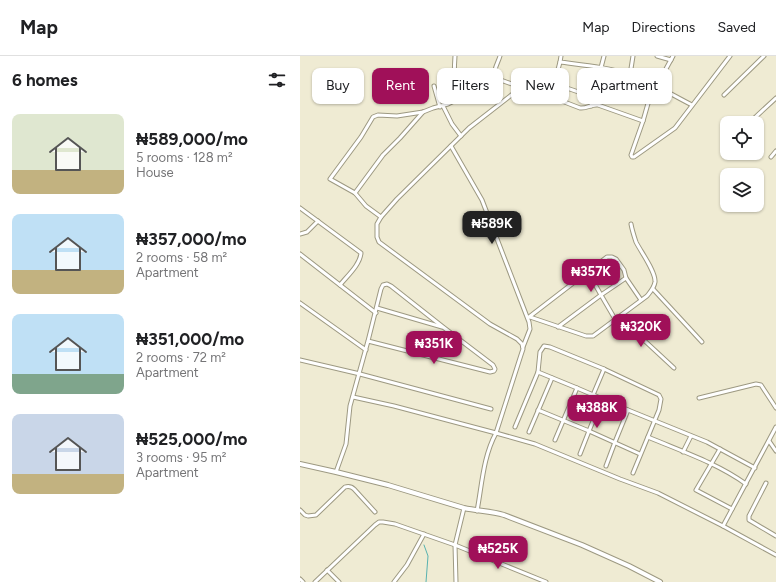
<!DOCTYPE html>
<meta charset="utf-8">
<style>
body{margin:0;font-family:Figtree,sans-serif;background:#f6f6f6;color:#202124;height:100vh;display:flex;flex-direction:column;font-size:15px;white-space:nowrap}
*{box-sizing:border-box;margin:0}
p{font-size:13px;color:#757577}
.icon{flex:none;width:22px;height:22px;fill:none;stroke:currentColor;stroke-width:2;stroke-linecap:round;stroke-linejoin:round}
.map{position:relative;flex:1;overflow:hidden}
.sheet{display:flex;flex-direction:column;background:#fff;width:300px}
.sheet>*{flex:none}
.hud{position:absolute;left:12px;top:12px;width:380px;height:36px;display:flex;gap:8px}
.fabs{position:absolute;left:420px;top:60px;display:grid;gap:8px}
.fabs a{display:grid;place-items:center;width:44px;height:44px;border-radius:8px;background:#fff;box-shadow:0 1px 3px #0004;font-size:20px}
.price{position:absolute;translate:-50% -34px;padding:0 9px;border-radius:8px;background:#a01059;color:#fff;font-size:13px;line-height:26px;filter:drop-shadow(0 1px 2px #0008)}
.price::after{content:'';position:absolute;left:50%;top:24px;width:12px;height:9px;margin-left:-6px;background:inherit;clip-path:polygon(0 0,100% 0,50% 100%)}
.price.current{background:#222;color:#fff}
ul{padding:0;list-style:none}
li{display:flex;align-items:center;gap:12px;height:100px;padding:0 12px}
li span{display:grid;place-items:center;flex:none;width:112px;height:80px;border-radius:8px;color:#555}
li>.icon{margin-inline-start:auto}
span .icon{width:48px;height:48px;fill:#fffc;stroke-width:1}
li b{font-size:17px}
h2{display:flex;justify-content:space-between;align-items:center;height:48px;padding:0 12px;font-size:17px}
.chip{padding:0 14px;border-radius:8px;background:#fff;box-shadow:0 1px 3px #0004;font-size:14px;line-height:36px}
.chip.current{background:#a01059;color:#fff}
header{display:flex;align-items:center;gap:24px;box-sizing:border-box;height:56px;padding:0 20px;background:#fff;border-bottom:1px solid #e0e0e0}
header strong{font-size:19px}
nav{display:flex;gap:22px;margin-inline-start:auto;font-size:14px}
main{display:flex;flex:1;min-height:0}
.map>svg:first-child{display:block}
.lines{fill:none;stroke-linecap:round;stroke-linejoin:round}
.stream{stroke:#58b2b0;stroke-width:1}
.minor-casing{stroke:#9d9982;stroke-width:5}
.tertiary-casing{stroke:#9d9982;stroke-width:6}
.minor{stroke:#fff;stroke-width:3}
.tertiary{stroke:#fff;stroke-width:4}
</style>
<header>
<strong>Map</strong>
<nav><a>Map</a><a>Directions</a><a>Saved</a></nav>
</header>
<main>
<section class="sheet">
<h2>6 homes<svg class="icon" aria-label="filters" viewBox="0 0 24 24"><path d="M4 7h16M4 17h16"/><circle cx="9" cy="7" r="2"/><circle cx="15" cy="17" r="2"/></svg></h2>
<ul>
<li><span style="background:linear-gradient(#dfe7d0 70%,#c2b280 0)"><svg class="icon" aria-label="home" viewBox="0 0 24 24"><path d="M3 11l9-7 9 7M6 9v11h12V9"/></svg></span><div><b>₦589,000/mo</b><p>5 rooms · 128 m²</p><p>House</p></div></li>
<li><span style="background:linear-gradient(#bfe0f5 70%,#c2b280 0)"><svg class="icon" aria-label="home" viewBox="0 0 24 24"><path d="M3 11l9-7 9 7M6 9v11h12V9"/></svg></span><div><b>₦357,000/mo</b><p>2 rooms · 58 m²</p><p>Apartment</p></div></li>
<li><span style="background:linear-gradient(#bfe0f5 75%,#7fa58c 0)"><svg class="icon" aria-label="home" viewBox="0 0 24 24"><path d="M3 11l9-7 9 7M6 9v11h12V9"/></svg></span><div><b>₦351,000/mo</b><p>2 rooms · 72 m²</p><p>Apartment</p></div></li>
<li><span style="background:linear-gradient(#c9d6e8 75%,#c2b280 0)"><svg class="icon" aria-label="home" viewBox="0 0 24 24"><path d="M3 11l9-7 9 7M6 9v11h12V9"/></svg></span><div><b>₦525,000/mo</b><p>3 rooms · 95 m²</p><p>Apartment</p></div></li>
</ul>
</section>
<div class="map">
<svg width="476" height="526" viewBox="0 0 476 526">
<rect width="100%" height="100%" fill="#efebd3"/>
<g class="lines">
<path class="stream" d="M 124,489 L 128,500 L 126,526"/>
<defs>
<g id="minor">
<path d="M 155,0 C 154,15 153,29 160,43"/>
<path d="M 261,0 L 260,6 C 283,9 308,11 330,19 C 352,26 372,39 392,49"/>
<path d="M 357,0 L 371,4"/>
<path d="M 260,6 L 255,25 L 255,27 L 258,29 L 293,41"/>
<path d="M 330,19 L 333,0"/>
<path d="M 195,22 L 223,32"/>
<path d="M 134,30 L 140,51"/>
<path d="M 424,39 L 464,0"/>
<path d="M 143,50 L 152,68 L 161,80"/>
<path d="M 291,50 L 304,0"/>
<path d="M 343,65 L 331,99 L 332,101 L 334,101 L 375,72 L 430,0"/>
<path d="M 449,67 L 476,42"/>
<path d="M 151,90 L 182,144 L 229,266 L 230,273 L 223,291"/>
<path d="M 471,101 L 476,95"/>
<path d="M 55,137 L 83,99 L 100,82 L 123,56"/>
<path d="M 0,152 L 57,194 L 61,197 C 60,209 47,220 40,229"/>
<path d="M 81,161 L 66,150 L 55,137 L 30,123 L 61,81 L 73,61 L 78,59 L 97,60 L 123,56 L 133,52 L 148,48 L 191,27 C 195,22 194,19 195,14 C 196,9 199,4 200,0"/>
<path d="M 0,178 L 7,176 L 18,165"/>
<path d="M 0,198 L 76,257"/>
<path d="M 288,216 L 301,239 L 326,222"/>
<path d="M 353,233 L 402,286"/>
<path d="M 0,247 L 66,294"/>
<path d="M 77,252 L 142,271"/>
<path d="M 229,261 L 307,201 L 312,201 L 316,203 L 324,214 L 326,222 L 341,244"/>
<path d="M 230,261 L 286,280 L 293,280 L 347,240 C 351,235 354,232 355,226 C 356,216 341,196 336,186 C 334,180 332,174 331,168"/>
<path d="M 319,261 L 374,312"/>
<path d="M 258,271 L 301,239 L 315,263"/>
<path d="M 0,304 L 60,318 L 191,353"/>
<path d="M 238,316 L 240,296 L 244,290 L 250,291 L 304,313 L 359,339 L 361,343 L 359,354 L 333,417"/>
<path d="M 293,339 L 304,313"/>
<path d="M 53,341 L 94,350 L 196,377 L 235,388 L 320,423 L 358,437 L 423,470"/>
<path d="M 399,342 L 456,328 L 461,329 L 476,352"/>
<path d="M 238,354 L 289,375 L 340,398"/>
<path d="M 215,371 L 238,316 L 277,332 L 328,354 L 407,386 L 455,412"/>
<path d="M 476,371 L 423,470 L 476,499"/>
<path d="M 229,376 L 252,322"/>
<path d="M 348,381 C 381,395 417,407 446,428"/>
<path d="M 255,384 L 277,332"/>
<path d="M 469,385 L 476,395"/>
<path d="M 420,393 L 396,434 L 432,453"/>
<path d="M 383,396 L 391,380"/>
<path d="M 280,398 L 289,375 L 302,343"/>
<path d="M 306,410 L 315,386 L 328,354"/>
<path d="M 36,416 L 46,388 L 50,350 L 68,285 L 81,233 L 83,229 L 87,228 L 91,230 L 143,271 L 193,309 L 195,313 L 194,315 L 190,316 L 68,285"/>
<path d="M 466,427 L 449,460 L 449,464 L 476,480"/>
<path d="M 0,454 L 5,459 L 8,460 L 16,459 L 45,431 C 48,430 51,430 54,433 L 75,456"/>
<path d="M 177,455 C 182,429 183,401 196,377 L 221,299 L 223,293 L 222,288 L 217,283 L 190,268 L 79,186 L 77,181 L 77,168 L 81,161 L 97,143 L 169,72 L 214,37 L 224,32 L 228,32 L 280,52 C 287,53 291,48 298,49 L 343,65 L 349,44 L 355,30 L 361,22 L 373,0"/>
<path d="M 27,514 L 39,526"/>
<path d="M 0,523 L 3,526"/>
<path d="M 15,526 L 75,469 L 79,466 L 83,466 L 95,468 L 155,489 L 246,526"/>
<path d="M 94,526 L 107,509 L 124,478"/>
<path d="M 156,526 L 155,489 L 164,452"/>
</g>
<path id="tertiary" d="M 0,408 L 36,416 L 88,429 L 164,452 C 177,455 191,455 204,459 L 282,489 L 329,510 L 360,526"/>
</defs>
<use href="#minor" class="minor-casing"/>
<use href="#tertiary" class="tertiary-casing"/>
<use href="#minor" class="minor"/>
<use href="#tertiary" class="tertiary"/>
</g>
</svg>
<div class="fabs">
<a><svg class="icon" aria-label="locate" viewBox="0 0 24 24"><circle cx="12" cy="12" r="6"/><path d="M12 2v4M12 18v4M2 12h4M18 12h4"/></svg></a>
<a><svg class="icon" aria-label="layers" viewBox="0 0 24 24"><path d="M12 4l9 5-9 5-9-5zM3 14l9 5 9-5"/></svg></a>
</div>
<b class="price current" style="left:192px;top:189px">₦589K</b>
<b class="price" style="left:291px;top:237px">₦357K</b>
<b class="price" style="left:341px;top:292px">₦320K</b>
<b class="price" style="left:134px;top:309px">₦351K</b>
<b class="price" style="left:297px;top:373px">₦388K</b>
<b class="price" style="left:198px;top:514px">₦525K</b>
<div class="hud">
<a class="chip">Buy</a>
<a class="chip current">Rent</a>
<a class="chip">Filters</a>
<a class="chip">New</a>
<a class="chip">Apartment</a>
</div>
</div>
</main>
